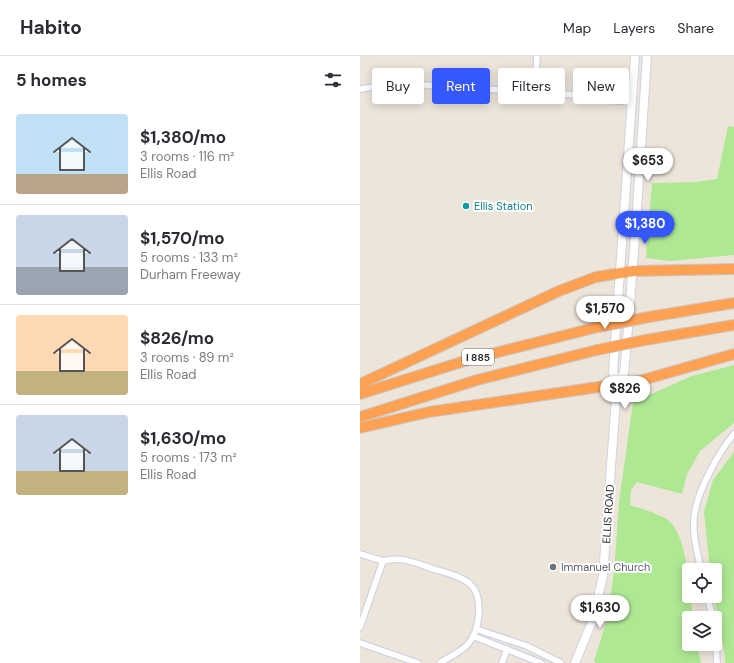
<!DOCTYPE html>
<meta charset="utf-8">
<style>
body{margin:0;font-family:"DM Sans",sans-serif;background:#f2f2f3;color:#2b2b33;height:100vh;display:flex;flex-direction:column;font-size:15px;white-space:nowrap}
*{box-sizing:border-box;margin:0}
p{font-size:13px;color:#7c7c81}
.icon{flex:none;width:22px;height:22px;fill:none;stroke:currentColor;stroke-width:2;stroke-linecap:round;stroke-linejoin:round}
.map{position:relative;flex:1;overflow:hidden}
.panel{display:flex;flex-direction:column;background:#fff;width:360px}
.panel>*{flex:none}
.top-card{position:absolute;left:12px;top:12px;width:302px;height:36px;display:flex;gap:8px}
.buttons{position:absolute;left:322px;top:507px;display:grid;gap:8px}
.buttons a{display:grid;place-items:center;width:40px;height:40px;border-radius:4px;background:#fff;box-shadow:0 2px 10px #0003;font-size:20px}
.price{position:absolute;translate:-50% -34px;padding:0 9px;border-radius:14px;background:#fff;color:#222;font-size:13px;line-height:26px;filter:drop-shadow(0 1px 2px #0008)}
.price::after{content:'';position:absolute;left:50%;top:24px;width:12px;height:9px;margin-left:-6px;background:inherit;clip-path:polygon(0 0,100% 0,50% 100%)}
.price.on{background:#3557ff;color:#fff}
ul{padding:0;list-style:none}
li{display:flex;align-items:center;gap:12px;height:100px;padding:0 16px}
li+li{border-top:1px solid #e1e1e2}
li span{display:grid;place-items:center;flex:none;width:112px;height:80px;border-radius:4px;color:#555}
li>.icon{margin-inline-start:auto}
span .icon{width:48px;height:48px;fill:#fffc;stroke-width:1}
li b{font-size:17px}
h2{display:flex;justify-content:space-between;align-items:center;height:48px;padding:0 16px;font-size:17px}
.tag{padding:0 14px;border-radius:4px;background:#fff;box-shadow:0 2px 10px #0003;font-size:14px;line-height:36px}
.tag.on{background:#3557ff;color:#fff}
header{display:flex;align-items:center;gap:24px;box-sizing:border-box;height:56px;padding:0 20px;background:#fff;border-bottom:1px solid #e1e1e2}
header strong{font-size:19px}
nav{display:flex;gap:22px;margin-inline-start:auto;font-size:14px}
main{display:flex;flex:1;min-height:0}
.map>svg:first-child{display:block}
.green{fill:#aee893}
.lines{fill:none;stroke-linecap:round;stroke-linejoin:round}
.street-casing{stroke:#cfd3e4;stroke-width:8}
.secondary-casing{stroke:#cfd3e4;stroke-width:10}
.highway-casing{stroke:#c8c8c8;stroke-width:12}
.street{stroke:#fff;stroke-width:5.5}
.secondary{stroke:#fff;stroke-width:8}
.highway{stroke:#ffa153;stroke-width:10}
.highway-bridge-casing{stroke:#c8c8c8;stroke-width:12;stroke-linecap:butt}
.highway-bridge{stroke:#ffa153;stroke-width:10}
.culture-dot{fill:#0f9aa8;stroke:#fff;stroke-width:1.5}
.worship-dot{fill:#6b7280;stroke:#fff;stroke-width:1.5}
.labels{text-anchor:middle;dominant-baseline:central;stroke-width:4;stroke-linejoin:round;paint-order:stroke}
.shield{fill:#fff;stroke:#6a6a6a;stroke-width:1}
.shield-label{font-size:10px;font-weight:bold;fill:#2a2a2a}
.culture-label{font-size:11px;fill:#0d838f;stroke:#fff;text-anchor:start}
.street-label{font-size:11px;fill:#2a2a2a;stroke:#fff}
.worship-label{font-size:11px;fill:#5b616d;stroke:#fff;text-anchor:start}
</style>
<header>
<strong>Habito</strong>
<nav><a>Map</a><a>Layers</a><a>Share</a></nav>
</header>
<main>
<section class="panel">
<h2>5 homes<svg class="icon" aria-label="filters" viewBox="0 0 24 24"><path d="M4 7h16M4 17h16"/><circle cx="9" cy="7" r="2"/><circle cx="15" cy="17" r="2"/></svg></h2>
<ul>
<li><span style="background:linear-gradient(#bfe0f5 75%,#b9a48a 0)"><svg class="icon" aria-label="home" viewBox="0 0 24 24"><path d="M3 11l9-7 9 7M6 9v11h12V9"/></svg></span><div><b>$1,380/mo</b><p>3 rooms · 116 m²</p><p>Ellis Road</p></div></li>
<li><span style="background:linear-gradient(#c9d6e8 65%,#9aa5b1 0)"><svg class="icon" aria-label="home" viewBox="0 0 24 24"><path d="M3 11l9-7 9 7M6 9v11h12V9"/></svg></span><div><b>$1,570/mo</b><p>5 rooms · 133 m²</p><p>Durham Freeway</p></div></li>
<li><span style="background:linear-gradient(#ffd9b3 70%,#c2b280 0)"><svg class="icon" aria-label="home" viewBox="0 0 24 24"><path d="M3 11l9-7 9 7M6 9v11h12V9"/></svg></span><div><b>$826/mo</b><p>3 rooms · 89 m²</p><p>Ellis Road</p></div></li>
<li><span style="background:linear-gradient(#c9d6e8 70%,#c2b280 0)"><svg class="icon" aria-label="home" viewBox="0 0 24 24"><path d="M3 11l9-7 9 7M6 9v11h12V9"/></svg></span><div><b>$1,630/mo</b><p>5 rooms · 173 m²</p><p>Ellis Road</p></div></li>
</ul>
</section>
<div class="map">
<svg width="374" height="607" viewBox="0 0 374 607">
<rect width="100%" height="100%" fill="#ede5da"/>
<g class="green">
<path d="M 368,70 L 374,71 L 374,199 L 310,205 L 286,202 L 292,127 L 337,126 L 357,123 Z"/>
<path d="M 374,309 L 374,367 L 340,395 L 327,418 L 322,438 L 277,426 L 271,434 L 270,449 C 279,452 304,459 310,466 C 325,481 329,520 329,540 L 331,540 L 332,562 L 329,562 L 329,588 L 337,588 L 341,607 L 236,607 L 234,605 L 247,564 L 254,516 L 259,446 L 273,346 L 332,320 Z"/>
<path d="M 374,396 L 374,607 L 365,607 L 365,600 L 354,540 L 355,514 L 350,514 L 344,456 L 353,424 Z"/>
</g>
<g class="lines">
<defs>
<g id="street">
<path d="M 0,33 L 30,29 L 48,28 L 234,40 L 237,43 L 272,46"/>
<path d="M 175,36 L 177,0"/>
<path d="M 234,40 L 238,36 L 272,39"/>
<path d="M 0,498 L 23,505"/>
<path d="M 23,505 C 40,500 54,506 70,512 C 83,516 99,519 110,528 C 124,540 120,575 108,588 C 101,596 89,601 80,607"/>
<path d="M 341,514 C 337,495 331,474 335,455 C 339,433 359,395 374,378"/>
<path d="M 347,540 L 353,562"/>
<path d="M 0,571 L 23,505"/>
<path d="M 355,571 L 357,607"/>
<path d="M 116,573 L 167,590 L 201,607"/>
<path d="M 113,580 L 181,607"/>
<path d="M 0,587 L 58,607"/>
<path d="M 142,607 L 147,593"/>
</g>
<g id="secondary">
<path d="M 257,328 L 264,317 C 274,211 280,106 287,0"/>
<path d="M 215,607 L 233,563 L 243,520 L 257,328 L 253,316 L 275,0"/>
</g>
<g id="highway">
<path d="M 289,261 L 374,247"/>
<path d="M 285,284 L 374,269"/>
<path d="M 0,328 L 199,235 L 236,221 L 273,215 L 374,213"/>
<path d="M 0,338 L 111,303 L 238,271"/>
<path d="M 0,361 L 117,324 L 237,294"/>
<path d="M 0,372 L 69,356 L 279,325 L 374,298"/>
</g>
</defs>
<use href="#street" class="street-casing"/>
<use href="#secondary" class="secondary-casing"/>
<use href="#highway" class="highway-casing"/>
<use href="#street" class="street"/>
<use href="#secondary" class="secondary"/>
<use href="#highway" class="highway"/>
<defs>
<g id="highway-bridge">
<path d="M 238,271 L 289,261"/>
<path d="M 237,294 L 285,284"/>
</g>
</defs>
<use href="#highway-bridge" class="highway-bridge-casing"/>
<use href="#highway-bridge" class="highway-bridge"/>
</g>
<circle class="culture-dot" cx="106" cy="150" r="4"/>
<circle class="worship-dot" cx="193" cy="511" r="4"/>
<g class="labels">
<rect class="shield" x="102" y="293" width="32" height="16" rx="3"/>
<g class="shield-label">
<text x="118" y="301">I 885</text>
</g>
<g class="culture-label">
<text x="114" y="150">Ellis Station</text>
</g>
<g class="street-label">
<text transform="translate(248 458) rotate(-86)">ELLIS ROAD</text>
</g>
<g class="worship-label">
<text x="201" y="511">Immanuel Church</text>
</g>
</g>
</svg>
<div class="buttons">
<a><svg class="icon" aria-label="locate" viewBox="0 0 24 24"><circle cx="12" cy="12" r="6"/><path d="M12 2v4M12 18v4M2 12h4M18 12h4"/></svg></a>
<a><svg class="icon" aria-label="layers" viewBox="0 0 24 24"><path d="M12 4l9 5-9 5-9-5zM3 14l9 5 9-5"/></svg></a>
</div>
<b class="price" style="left:288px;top:126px">$653</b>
<b class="price on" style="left:285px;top:189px">$1,380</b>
<b class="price" style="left:245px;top:274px">$1,570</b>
<b class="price" style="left:265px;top:354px">$826</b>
<b class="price" style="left:240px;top:573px">$1,630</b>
<div class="top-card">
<a class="tag">Buy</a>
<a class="tag on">Rent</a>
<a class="tag">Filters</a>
<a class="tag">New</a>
</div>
</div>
</main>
